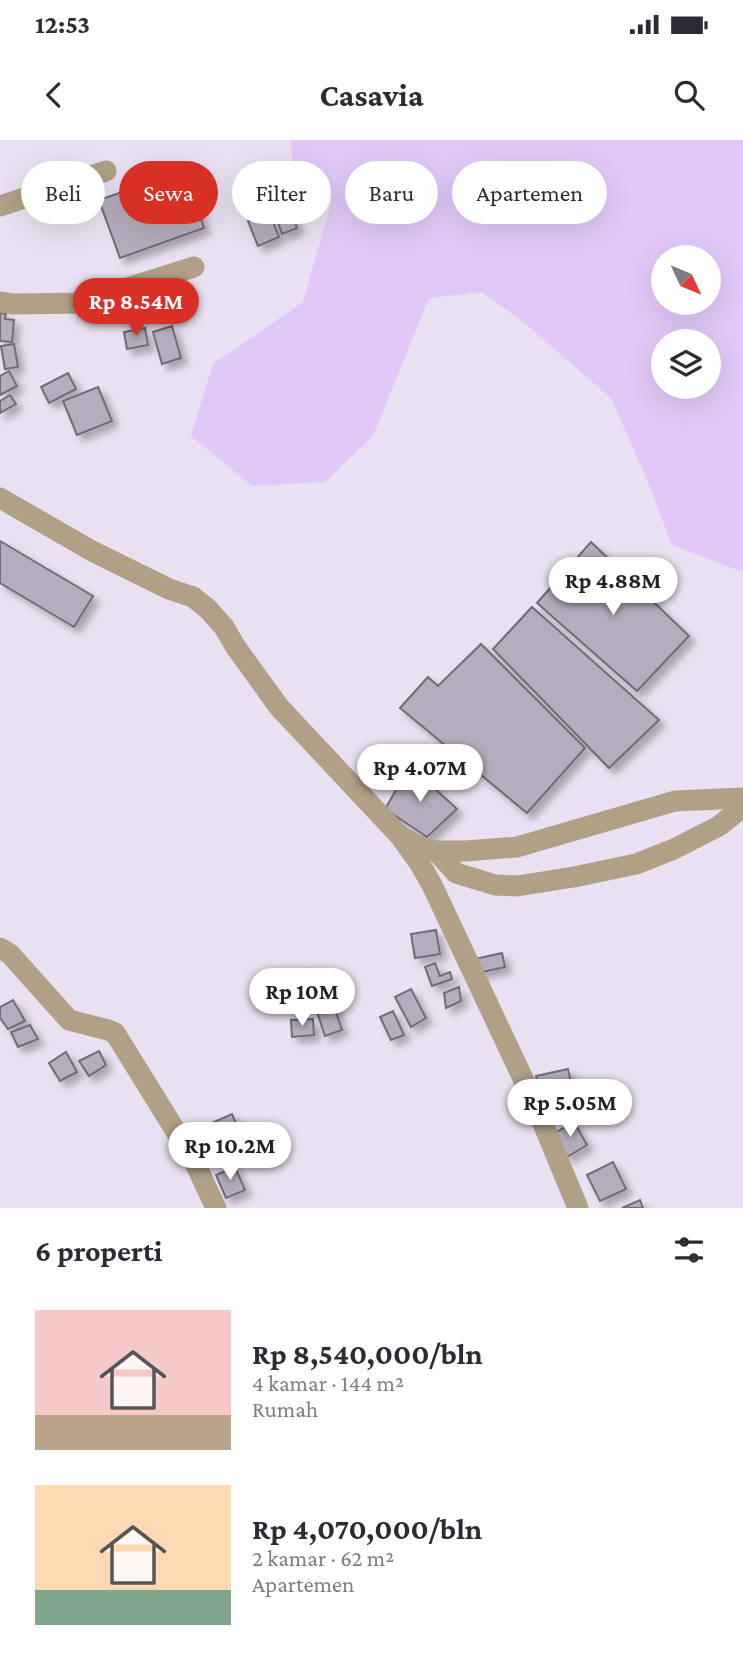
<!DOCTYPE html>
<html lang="id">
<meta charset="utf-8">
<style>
body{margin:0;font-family:"Crimson Pro",serif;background:#f7f7f7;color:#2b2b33;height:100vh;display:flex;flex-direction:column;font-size:26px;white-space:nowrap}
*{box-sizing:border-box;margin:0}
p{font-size:23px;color:#7c7c81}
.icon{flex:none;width:38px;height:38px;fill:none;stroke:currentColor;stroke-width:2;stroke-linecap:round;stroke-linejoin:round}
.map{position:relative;height:1068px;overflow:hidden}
.side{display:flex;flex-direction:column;background:#fff;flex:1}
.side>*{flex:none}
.top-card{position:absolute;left:21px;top:21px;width:702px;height:63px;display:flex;gap:14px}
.needle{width:46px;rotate:134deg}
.fabs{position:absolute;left:651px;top:105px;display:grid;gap:14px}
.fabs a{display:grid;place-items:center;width:70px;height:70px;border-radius:50%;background:#fff;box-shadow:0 7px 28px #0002;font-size:35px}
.price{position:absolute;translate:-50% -60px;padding:0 16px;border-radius:24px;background:#fff;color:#222;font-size:23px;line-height:46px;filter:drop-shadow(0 2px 4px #0008)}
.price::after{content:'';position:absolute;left:50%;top:42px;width:21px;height:16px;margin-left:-10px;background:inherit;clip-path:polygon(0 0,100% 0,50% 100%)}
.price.selected{background:#d93025;color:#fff}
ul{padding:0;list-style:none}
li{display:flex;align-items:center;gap:21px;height:175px;padding:0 35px}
li span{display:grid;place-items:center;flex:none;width:196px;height:140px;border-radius:0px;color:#555}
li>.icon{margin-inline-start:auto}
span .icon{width:84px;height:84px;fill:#fffc;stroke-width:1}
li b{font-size:30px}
h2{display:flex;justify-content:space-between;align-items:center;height:84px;padding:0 35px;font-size:30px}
.tag{padding:0 24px;border-radius:32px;background:#fff;box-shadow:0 7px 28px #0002;font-size:24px;line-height:63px}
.tag.selected{background:#d93025;color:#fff}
.status{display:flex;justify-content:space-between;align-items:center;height:49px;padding:0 35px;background:#fff;direction:ltr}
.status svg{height:19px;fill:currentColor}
header{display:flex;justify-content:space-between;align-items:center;height:91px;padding:0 35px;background:#fff;font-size:32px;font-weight:700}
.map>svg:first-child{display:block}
.green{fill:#e1c8f8;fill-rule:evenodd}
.building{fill:#b5adbd;stroke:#716a78;stroke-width:2;filter:url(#shadow)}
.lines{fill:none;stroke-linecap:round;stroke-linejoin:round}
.minor{stroke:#afa086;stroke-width:21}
</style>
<div class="status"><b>12:53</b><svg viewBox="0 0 49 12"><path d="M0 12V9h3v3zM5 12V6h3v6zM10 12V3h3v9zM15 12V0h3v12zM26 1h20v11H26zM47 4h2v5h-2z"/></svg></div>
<header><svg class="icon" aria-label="back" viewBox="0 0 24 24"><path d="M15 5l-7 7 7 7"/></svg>Casavia<svg class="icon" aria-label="search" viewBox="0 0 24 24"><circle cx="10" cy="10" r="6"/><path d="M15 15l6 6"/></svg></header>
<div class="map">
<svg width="743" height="1068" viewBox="0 0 743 1068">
<defs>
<filter id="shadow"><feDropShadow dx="6" dy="6" stdDeviation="3.5" flood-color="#0004"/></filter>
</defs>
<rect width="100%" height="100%" fill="#e9e1f1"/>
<path class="green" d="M 291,0 L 743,0 L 743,432 L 672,405 L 645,335 L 611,258 L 523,182 L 482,152 L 429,158 L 373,296 L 325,342 L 252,346 L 191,296 L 213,224 L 303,162 L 332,60 L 292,21 ZM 663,117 L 709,117 L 709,163 L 663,163 ZM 663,201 L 709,201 L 709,247 L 663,247 Z"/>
<g class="building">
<path d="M 184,30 L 204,88 L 120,118 L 99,60 Z"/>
<path d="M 290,68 L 297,88 L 282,94 L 275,74 Z"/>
<path d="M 269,72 L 279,97 L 258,106 L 248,81 Z"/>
<path d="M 0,173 L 6,174 L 5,179 L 14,180 L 12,202 L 0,201 Z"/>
<path d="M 172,186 L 181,218 L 162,224 L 153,192 Z"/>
<path d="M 145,188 L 148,205 L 127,209 L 124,192 Z"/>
<path d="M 14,204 L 18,227 L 5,229 L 1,206 Z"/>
<path d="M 9,231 L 17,246 L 0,255 L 0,236 Z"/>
<path d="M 68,233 L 76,249 L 49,263 L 41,247 Z"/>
<path d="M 98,247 L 112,281 L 77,295 L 63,261 Z"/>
<path d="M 10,255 L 16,264 L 0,273 L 0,261 Z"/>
<path d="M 0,401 L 93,456 L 74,487 L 0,443 Z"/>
<path d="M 591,402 L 689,496 L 637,551 L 537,463 Z"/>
<path d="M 532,467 L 659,580 L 609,628 L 493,509 Z"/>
<path d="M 481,504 L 585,608 L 527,673 L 400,568 L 428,537 L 438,546 Z"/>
<path d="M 410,626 L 457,669 L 427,697 L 385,669 Z"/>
<path d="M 436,790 L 440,814 L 415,818 L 411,794 Z"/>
<path d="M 502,813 L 505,827 L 478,833 L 475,819 Z"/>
<path d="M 435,823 L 440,836 L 450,832 L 452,839 L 432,846 L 425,827 Z"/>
<path d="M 305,829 L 313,849 L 289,858 L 281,837 Z"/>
<path d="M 459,847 L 461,861 L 446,868 L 444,853 Z"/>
<path d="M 411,849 L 426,878 L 411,887 L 395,857 Z"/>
<path d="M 13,860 L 25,881 L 8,889 L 0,878 L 0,867 Z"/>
<path d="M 332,860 L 342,890 L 325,896 L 315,866 Z"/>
<path d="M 393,871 L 404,895 L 391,900 L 380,877 Z"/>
<path d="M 313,879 L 314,895 L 292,897 L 291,880 Z"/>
<path d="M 30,885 L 38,899 L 18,907 L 11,892 Z"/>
<path d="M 99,911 L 106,925 L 89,936 L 79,921 Z"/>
<path d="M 66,912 L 77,932 L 60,941 L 49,923 Z"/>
<path d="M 568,929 L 572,947 L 539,954 L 536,936 Z"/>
<path d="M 232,974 L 241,995 L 214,1007 L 205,986 Z"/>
<path d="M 574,982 L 587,1005 L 567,1017 L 553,994 Z"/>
<path d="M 613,1022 L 626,1049 L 600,1061 L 587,1035 Z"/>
<path d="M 235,1027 L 245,1050 L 226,1058 L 216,1035 Z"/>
<path d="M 640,1060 L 643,1068 L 622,1068 Z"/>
</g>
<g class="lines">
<g class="minor">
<path d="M 0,66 L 106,31"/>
<path d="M 0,162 L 14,164 L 79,163 L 194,127"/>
<path d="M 0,358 L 92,411 L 169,449 L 193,457 L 208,469 L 224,487 L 235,506 L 279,567 L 400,696 L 420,724 L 432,745 L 534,962 L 578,1068"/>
<path d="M 402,697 L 423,708 L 436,711 L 465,711 L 517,707 L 675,661 L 743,658"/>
<path d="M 436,711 L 456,733 L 495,745 L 517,746 L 574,737 L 636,724 L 674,709 L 719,686 L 734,674 L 743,664"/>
<path d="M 0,808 L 10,814 L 69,880 L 108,890 L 115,893 L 193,1019 L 216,1068"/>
</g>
</g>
</svg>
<div class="fabs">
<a><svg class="needle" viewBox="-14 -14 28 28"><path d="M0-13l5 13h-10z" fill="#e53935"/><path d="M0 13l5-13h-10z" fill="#7c7c81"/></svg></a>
<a><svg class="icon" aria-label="layers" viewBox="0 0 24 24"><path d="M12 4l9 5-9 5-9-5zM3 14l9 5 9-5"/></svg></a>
</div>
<b class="price selected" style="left:136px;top:198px">Rp 8.54M</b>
<b class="price" style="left:613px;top:477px">Rp 4.88M</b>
<b class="price" style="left:420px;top:664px">Rp 4.07M</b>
<b class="price" style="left:302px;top:888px">Rp 10M</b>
<b class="price" style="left:570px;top:999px">Rp 5.05M</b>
<b class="price" style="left:230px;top:1042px">Rp 10.2M</b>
<div class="top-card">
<a class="tag">Beli</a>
<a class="tag selected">Sewa</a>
<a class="tag">Filter</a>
<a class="tag">Baru</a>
<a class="tag">Apartemen</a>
</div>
</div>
<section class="side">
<h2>6 properti<svg class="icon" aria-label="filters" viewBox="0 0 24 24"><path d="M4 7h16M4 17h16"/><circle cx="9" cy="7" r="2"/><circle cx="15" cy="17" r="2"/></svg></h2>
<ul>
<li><span style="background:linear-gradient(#f6c9c9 75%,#b9a48a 0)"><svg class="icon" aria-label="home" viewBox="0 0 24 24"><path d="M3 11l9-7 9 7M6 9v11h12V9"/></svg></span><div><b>Rp 8,540,000/bln</b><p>4 kamar · 144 m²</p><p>Rumah</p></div></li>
<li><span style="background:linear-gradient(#ffd9b3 75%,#7fa58c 0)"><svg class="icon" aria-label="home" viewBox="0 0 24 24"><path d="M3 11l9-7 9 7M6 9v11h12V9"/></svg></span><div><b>Rp 4,070,000/bln</b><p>2 kamar · 62 m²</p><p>Apartemen</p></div></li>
</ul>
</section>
